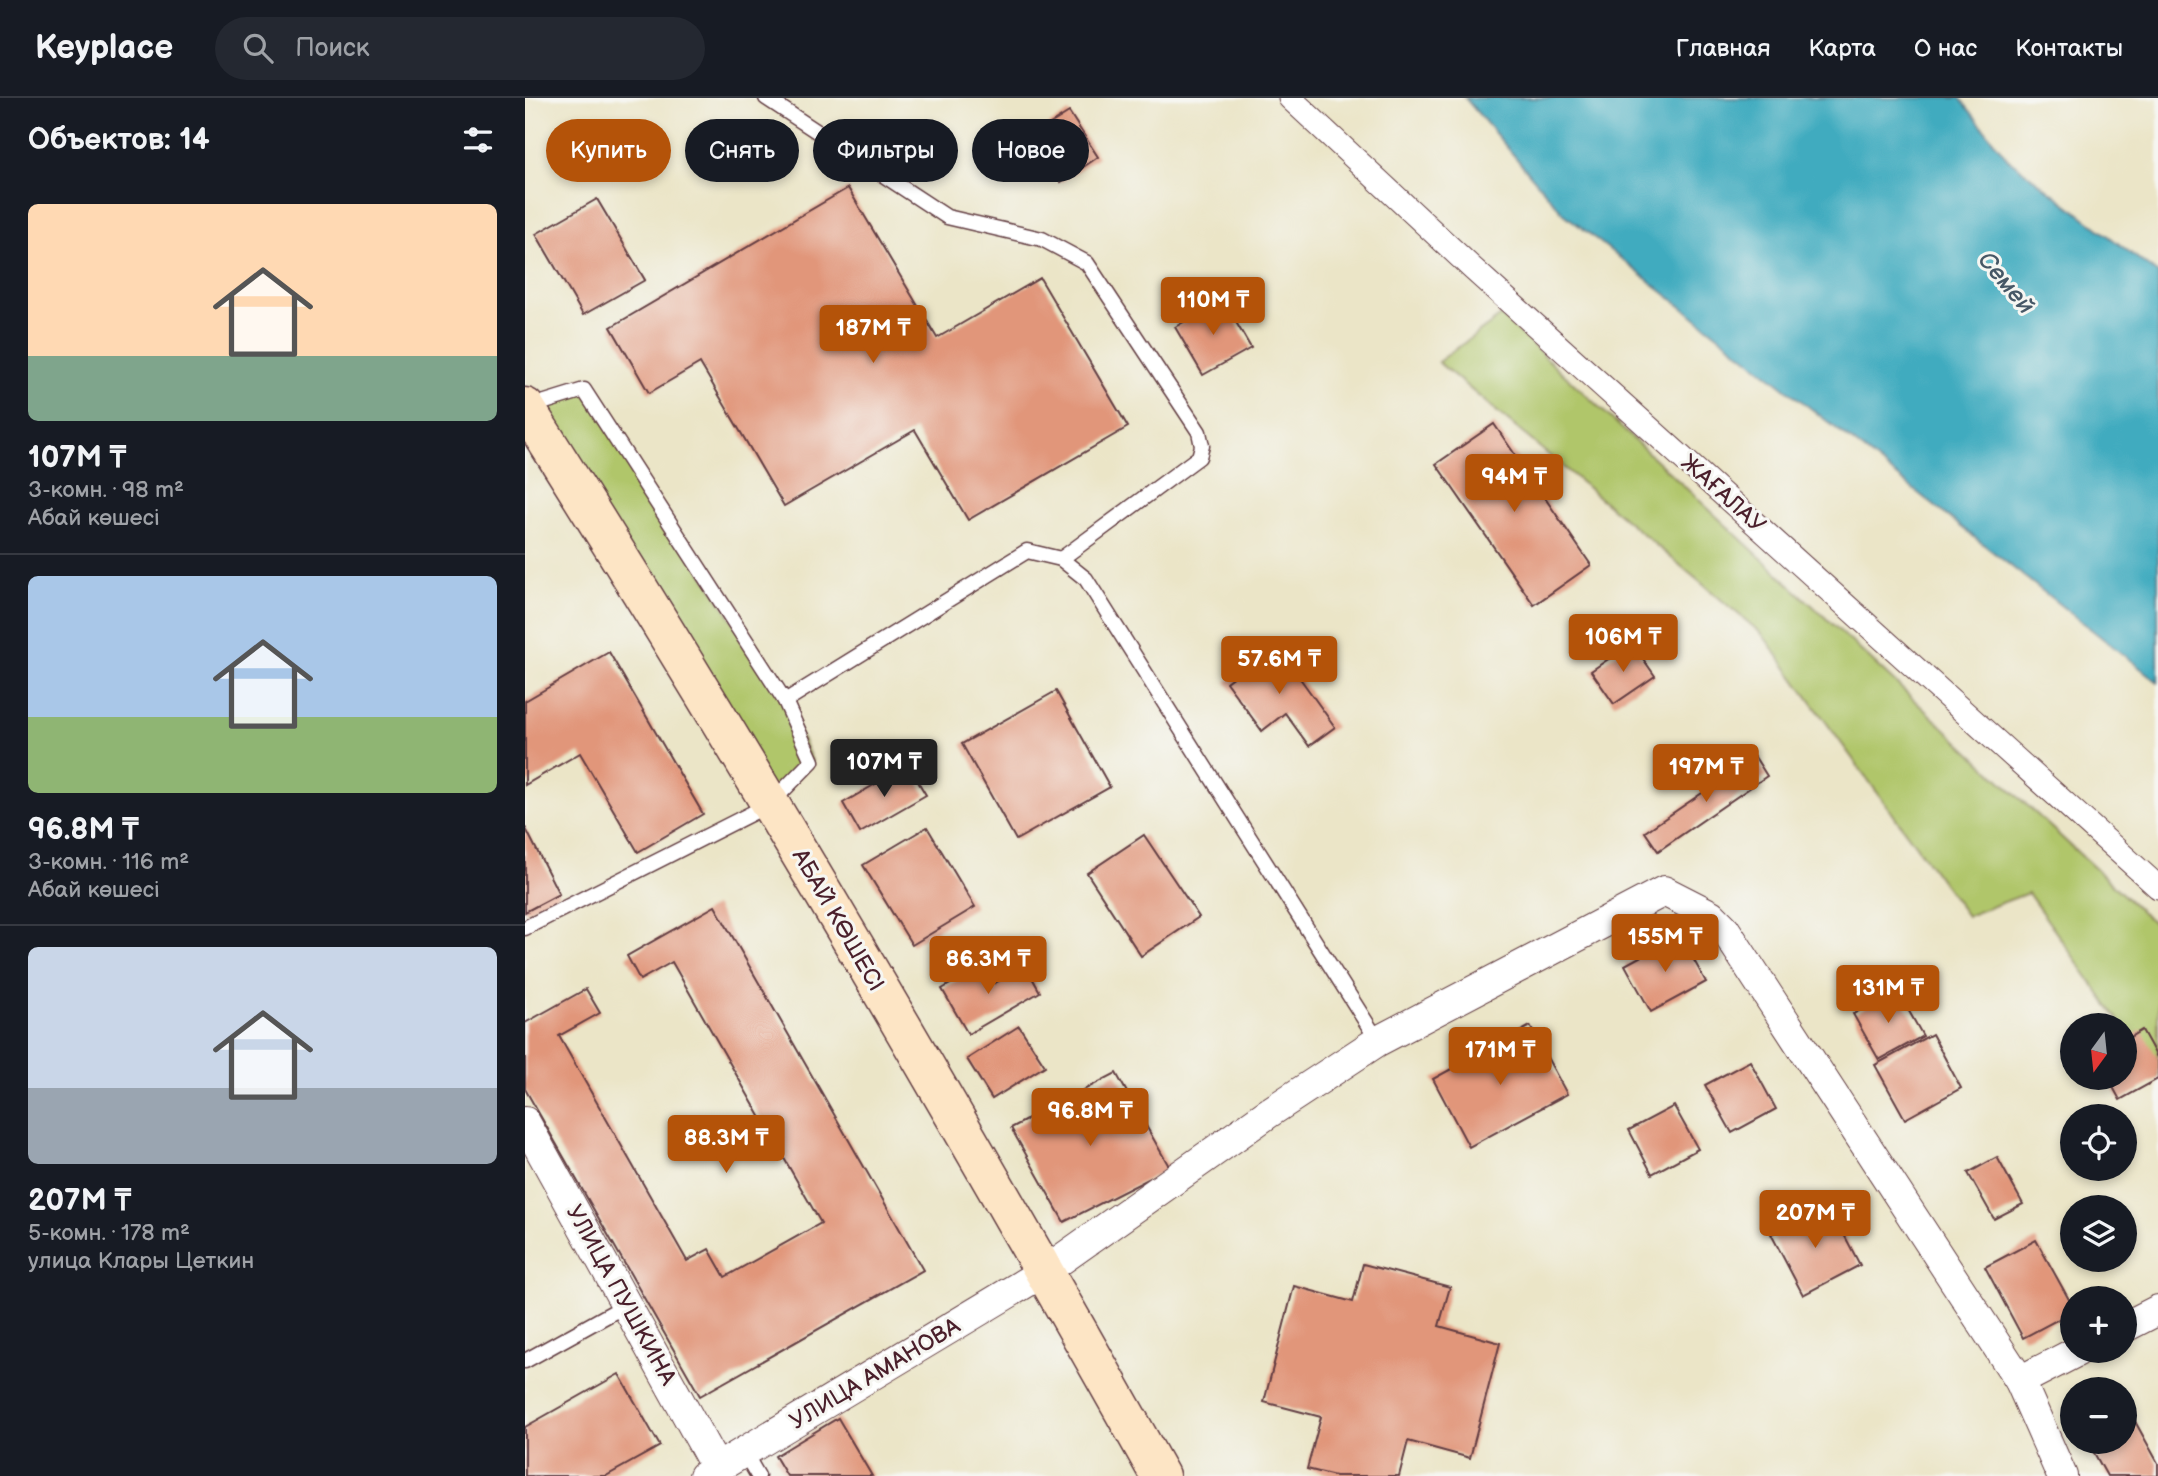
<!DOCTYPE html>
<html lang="ru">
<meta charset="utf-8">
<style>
body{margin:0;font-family:"Balsamiq Sans",sans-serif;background:#242831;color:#f1f3f6;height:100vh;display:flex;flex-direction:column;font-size:26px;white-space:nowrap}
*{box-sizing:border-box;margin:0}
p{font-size:23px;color:#9ea1a6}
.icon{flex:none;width:38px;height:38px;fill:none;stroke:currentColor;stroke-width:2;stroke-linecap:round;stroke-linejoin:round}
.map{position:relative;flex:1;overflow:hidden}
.details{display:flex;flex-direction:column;background:#171b24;width:525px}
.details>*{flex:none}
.banner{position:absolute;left:21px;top:21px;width:665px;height:63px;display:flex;gap:14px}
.needle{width:46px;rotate:195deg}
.fabs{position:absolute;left:1535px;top:915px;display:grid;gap:14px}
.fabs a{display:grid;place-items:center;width:77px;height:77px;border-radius:50%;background:#171b24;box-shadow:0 4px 10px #0003;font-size:35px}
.price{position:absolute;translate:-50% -60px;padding:0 16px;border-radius:7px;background:#b45309;color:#fff;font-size:23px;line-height:46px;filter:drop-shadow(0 2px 4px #0008)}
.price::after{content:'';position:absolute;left:50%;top:42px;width:21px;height:16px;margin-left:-10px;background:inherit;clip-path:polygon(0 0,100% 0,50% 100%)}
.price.current{background:#222;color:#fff}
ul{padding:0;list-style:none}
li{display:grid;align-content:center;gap:14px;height:371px;padding:0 28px}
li+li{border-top:2px solid #363941}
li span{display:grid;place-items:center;height:217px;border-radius:10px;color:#555}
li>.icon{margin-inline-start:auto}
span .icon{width:126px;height:126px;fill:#fffc;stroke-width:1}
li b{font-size:30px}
h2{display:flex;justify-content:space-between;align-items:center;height:84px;padding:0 28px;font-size:30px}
.tag{padding:0 24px;border-radius:32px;background:#171b24;box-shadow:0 4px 10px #0003;font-size:24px;line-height:63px}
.tag.current{background:#b45309;color:#fff}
header{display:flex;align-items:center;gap:42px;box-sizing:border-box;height:98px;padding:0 35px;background:#171b24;border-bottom:2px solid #363941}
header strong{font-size:33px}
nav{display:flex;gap:38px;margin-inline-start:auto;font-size:24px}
.search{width:490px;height:63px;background:#242831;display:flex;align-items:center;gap:18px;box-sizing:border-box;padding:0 24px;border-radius:38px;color:#9ea1a6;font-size:26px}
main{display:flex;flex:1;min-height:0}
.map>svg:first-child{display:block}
.green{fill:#b0c66a;stroke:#7d724a;stroke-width:2}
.water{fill:#40abbf;stroke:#456575;stroke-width:2}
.building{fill:#e1967a}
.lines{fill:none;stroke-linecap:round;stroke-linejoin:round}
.service-casing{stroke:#623d42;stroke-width:17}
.pedestrian-casing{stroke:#623d42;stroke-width:25}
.minor-casing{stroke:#623d42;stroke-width:32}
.secondary-casing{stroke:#623d42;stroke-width:41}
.service{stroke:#fff;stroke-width:14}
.pedestrian{stroke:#fff;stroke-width:23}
.minor{stroke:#fff;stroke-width:30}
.secondary{stroke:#fde5c5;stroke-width:38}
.labels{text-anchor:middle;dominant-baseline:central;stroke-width:6;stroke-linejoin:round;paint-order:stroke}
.street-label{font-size:23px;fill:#4a1f2b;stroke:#f6f6f2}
.water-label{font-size:24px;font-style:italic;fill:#465766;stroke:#f6f6f2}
</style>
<header>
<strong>Keyplace</strong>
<div class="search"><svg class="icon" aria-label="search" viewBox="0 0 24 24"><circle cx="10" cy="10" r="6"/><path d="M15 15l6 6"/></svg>Поиск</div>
<nav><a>Главная</a><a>Карта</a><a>О нас</a><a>Контакты</a></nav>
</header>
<main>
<section class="details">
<h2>Объектов: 14<svg class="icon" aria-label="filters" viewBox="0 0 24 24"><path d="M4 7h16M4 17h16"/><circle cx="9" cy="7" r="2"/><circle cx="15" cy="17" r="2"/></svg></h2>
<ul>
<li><span style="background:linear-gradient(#ffd9b3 70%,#7fa58c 0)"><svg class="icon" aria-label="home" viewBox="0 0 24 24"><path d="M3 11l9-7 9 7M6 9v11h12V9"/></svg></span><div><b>107M ₸</b><p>3-комн. · 98 m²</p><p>Абай көшесі</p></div></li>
<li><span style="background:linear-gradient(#a9c7e8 65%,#8fb573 0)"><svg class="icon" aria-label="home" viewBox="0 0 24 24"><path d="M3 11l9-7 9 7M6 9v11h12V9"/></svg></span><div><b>96.8M ₸</b><p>3-комн. · 116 m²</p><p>Абай көшесі</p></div></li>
<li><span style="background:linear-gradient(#c9d6e8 65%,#9aa5b1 0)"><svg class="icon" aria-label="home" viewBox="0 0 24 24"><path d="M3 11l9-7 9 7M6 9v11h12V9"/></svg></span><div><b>207M ₸</b><p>5-комн. · 178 m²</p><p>улица Клары Цеткин</p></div></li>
</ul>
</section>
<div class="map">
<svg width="1633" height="1378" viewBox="0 0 1633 1378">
<rect width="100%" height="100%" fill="#f6f6f2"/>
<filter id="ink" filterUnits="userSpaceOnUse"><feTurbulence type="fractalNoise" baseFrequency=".0143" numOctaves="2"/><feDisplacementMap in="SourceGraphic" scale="14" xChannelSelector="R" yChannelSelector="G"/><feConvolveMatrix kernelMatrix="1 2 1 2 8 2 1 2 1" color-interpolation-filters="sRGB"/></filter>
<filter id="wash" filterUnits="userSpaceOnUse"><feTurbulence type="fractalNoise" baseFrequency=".00686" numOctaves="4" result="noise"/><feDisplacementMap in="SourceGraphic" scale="28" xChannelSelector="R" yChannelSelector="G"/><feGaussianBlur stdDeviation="1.57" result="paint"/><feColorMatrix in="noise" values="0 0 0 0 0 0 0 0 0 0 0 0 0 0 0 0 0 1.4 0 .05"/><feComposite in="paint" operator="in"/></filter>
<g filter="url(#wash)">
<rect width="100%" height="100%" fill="#ebe5c7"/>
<g class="green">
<path d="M 976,218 L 1633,829 L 1633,978 L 1600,931 L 1600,928 L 1597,927 L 1503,795 L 1442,818 L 1237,536 L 913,264 Z"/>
<path d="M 59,292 L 260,603 L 287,663 L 245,706 L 1,310 Z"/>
</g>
<path class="water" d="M 940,0 L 1435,0 L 1483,61 L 1633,176 L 1633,584 L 1038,115 Z"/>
<g id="blocks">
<g class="building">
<path d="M 544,14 L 573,59 L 536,84 L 506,38 Z"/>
<path d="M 323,90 L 412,240 L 515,180 L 603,329 L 443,422 L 390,332 L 259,408 L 175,265 L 124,295 L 86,229 Z"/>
<path d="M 72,101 L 120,182 L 58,217 L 11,136 Z"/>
<path d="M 698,202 L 726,250 L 678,277 L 650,229 Z"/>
<path d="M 969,326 L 1066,467 L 1009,507 L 911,366 Z"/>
<path d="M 1107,545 L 1130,578 L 1089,606 L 1066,573 Z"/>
<path d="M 751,547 L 810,629 L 784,648 L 760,615 L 737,633 L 701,584 Z"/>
<path d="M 84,554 L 178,716 L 113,754 L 55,655 L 0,687 L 0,603 Z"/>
<path d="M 531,593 L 585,689 L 491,742 L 437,646 Z"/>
<path d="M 1230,659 L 1242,678 L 1133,753 L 1120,734 Z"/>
<path d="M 383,667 L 401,697 L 335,735 L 318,705 Z"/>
<path d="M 0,729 L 34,796 L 0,814 Z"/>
<path d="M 402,729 L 450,809 L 387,847 L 338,767 Z"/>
<path d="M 619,737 L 674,819 L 616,858 L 562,775 Z"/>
<path d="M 190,808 L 398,1172 L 175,1298 L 0,991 L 0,925 L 61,891 L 75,915 L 34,938 L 162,1163 L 184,1151 L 200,1179 L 296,1125 L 147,864 L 115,882 L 102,858 Z"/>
<path d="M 1155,837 L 1181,884 L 1126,914 L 1100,867 Z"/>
<path d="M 459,866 L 470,885 L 500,867 L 515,894 L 443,936 L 417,891 Z"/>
<path d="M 1372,892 L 1398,938 L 1354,962 L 1328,916 Z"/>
<path d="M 494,928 L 520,968 L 467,1001 L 442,961 Z"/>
<path d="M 1005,928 L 1042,996 L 944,1049 L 908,981 Z"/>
<path d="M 1617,932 L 1633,961 L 1633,981 L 1595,1002 L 1583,980 L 1600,980 L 1600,942 Z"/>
<path d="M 1407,936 L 1436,990 L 1380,1021 L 1350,967 Z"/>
<path d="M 1225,963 L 1251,1011 L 1207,1035 L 1180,987 Z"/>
<path d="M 591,975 L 645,1070 L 539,1124 L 486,1030 Z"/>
<path d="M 1149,1008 L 1173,1051 L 1127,1076 L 1104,1032 Z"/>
<path d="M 1472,1059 L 1498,1106 L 1469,1121 L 1443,1075 Z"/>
<path d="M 1303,1106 L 1335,1167 L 1278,1197 L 1246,1136 Z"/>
<path d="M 1511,1142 L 1547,1207 L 1547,1214 L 1498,1240 L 1460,1169 Z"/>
<path d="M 838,1166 L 925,1189 L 914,1228 L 975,1245 L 945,1360 L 883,1343 L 874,1378 L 810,1378 L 782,1371 L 796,1319 L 739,1304 L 769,1188 L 828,1204 Z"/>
<path d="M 94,1276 L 135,1348 L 81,1378 L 0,1378 L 0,1329 Z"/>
<path d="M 1607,1318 L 1633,1365 L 1633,1378 L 1582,1378 L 1563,1344 L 1600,1344 L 1600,1322 Z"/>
<path d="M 313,1320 L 347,1378 L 262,1378 L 250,1358 Z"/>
</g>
</g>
</g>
<g filter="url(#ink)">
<use href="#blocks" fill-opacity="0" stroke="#623d42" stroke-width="2"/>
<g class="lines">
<defs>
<g id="service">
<path d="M 241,0 L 422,119 L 517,141 L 562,165 L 674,334 L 677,348 L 674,359 L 536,461"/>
<path d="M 260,603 L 502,453 L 536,461 L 561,481 L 853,943"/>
<path d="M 0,830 L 245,706 L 287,663 L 260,603 L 59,292 L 4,309"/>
<path d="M 0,1263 L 101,1207"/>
<path d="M 219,1354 L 233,1378"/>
</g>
<path id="pedestrian" d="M 765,0 L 947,170 L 1633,789"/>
<g id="minor">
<path d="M 0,1024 L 192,1371"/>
<path d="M 1600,1229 L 1633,1212"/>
<path d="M 1495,1283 L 1553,1253"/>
<path d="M 179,1378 L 520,1173 L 742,1016 L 853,943 L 1139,793 L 1186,817 L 1199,830 L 1495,1283 L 1537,1378"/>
</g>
<path id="secondary" d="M 0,309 C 222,658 432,1017 635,1378"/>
</defs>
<use href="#service" class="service-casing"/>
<use href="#pedestrian" class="pedestrian-casing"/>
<use href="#minor" class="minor-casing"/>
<use href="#secondary" class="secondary-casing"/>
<use href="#service" class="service"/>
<use href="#pedestrian" class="pedestrian"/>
<use href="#minor" class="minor"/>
<use href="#secondary" class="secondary"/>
</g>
</g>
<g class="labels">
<g class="street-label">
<text transform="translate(1198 396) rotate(42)">ЖАҒАЛАУ</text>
<text transform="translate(313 822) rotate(60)">АБАЙ КӨШЕСІ</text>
<text transform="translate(96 1197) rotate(61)">УЛИЦА ПУШКИНА</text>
<text transform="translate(350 1276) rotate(-31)">УЛИЦА АМАНОВА</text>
</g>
<g class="water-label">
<text transform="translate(1481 185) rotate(50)">Семей</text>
</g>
</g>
</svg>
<div class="fabs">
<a><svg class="needle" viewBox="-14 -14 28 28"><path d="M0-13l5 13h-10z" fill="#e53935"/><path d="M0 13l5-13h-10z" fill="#9ea1a6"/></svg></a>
<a><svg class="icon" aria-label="locate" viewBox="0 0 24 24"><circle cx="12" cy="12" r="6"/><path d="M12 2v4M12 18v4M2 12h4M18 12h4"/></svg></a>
<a><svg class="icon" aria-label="layers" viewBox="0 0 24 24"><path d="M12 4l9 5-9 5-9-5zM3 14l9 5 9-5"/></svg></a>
<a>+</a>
<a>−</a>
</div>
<b class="price" style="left:688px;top:239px">110M ₸</b>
<b class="price" style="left:348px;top:267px">187M ₸</b>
<b class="price" style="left:989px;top:416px">94M ₸</b>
<b class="price" style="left:1098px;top:576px">106M ₸</b>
<b class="price" style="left:754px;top:598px">57.6M ₸</b>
<b class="price current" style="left:359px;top:701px">107M ₸</b>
<b class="price" style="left:1181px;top:706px">197M ₸</b>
<b class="price" style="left:1140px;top:876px">155M ₸</b>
<b class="price" style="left:463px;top:898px">86.3M ₸</b>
<b class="price" style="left:1363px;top:927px">131M ₸</b>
<b class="price" style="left:975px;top:989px">171M ₸</b>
<b class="price" style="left:565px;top:1050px">96.8M ₸</b>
<b class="price" style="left:201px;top:1077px">88.3M ₸</b>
<b class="price" style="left:1290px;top:1152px">207M ₸</b>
<div class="banner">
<a class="tag current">Купить</a>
<a class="tag">Снять</a>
<a class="tag">Фильтры</a>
<a class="tag">Новое</a>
</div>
</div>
</main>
